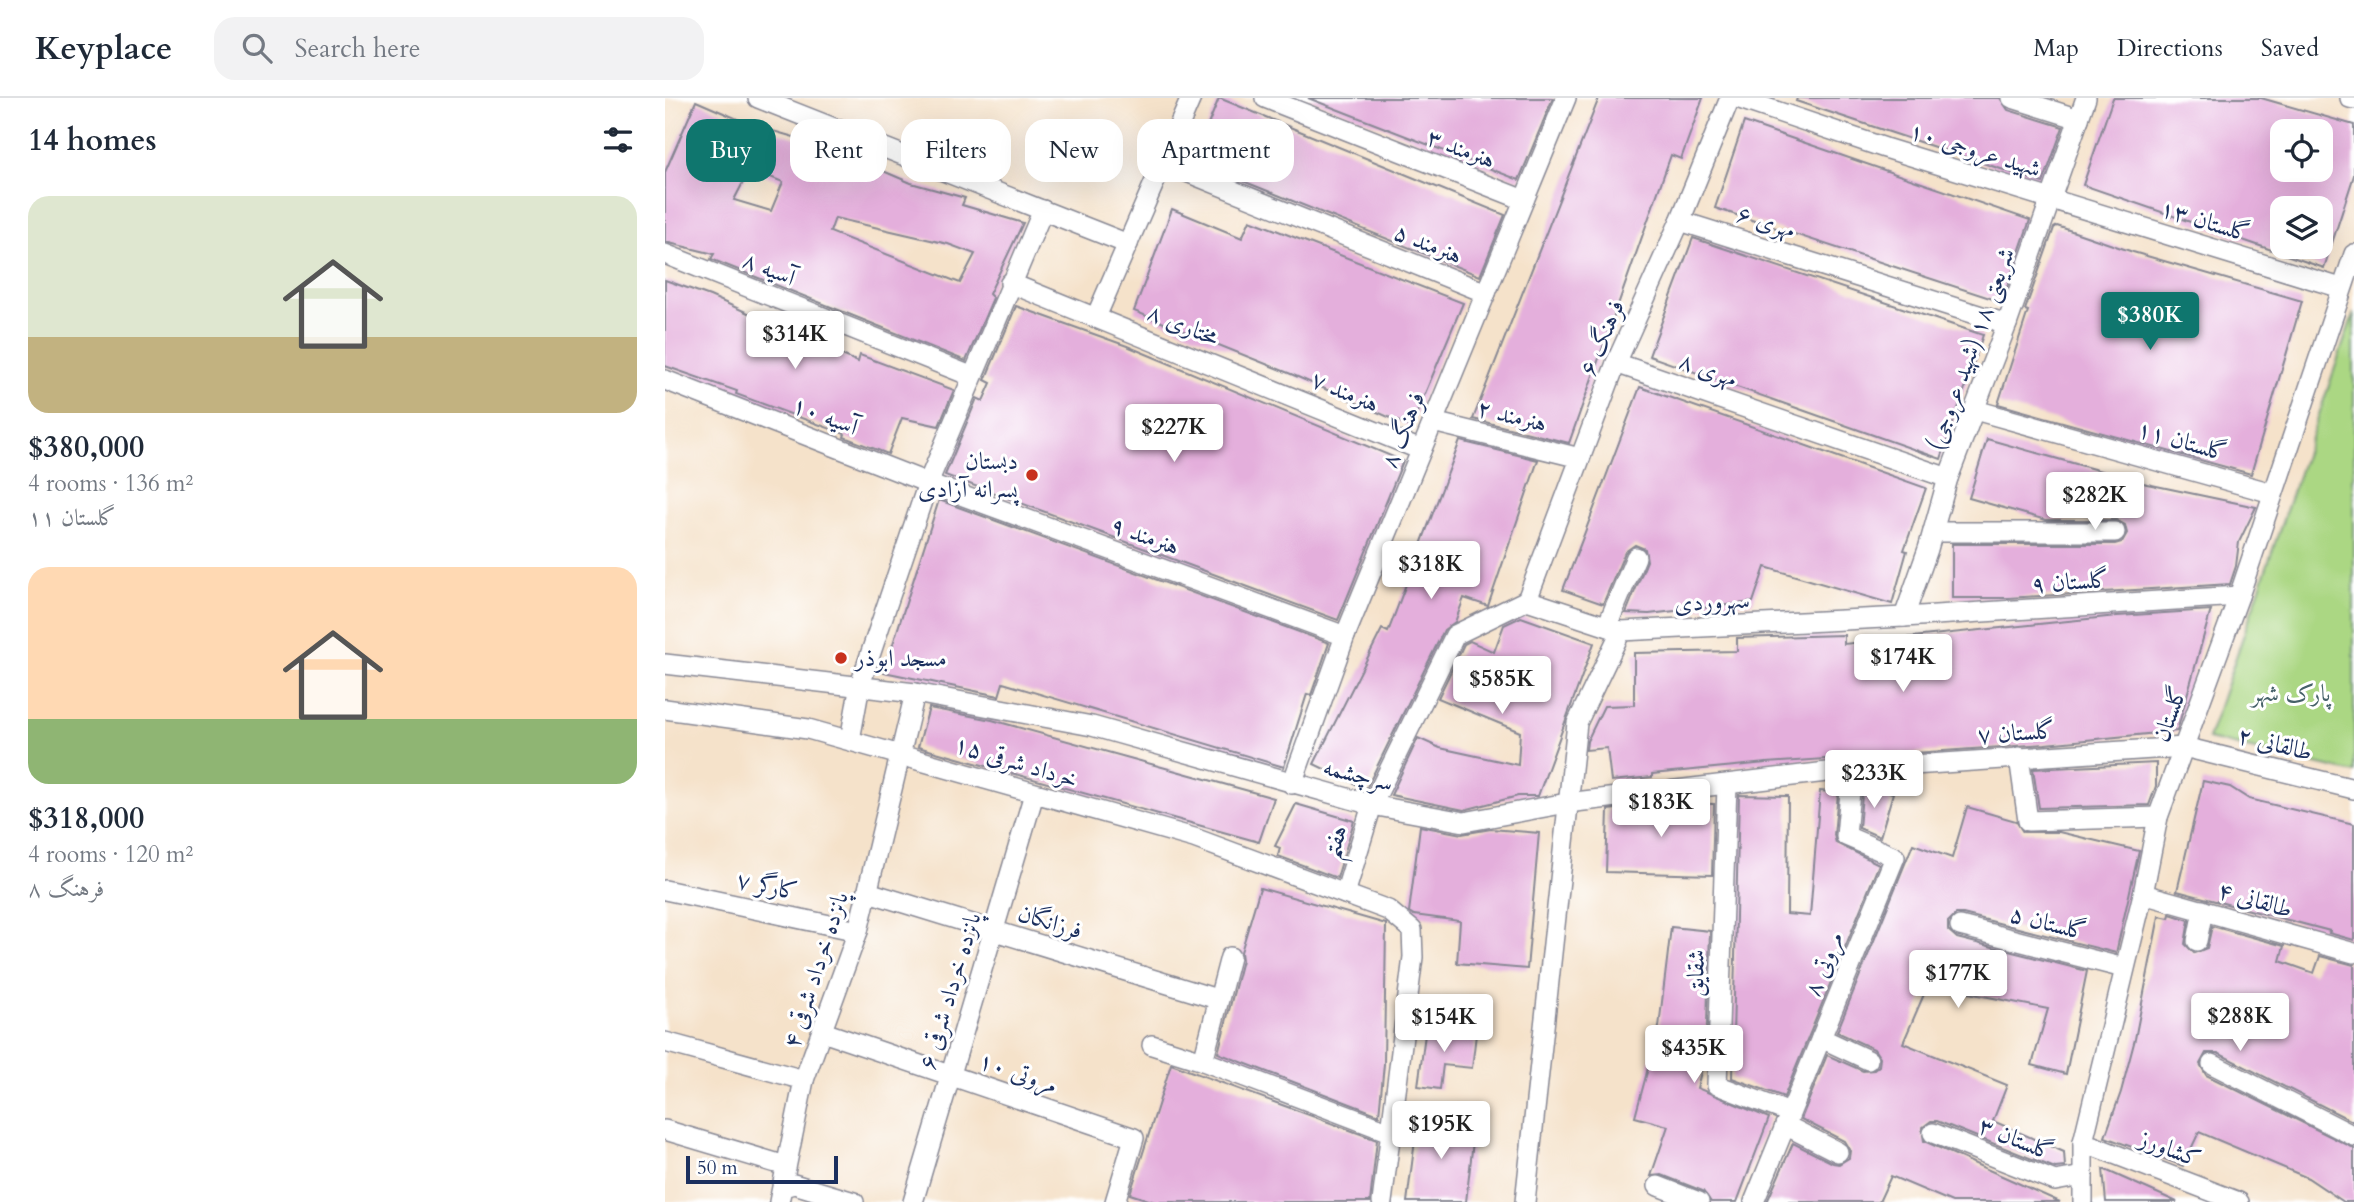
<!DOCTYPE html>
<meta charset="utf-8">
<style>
body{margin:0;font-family:Cardo,Amiri,serif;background:#f2f2f3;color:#1f2937;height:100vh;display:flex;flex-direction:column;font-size:26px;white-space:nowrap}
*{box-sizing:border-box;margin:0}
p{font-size:23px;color:#747a83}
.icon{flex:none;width:38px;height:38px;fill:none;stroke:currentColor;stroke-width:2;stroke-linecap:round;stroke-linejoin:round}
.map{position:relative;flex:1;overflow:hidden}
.details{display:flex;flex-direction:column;background:#fff;width:665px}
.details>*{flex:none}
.hud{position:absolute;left:21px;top:21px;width:665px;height:63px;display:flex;gap:14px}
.controls{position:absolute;left:1605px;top:21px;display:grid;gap:14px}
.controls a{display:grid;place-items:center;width:63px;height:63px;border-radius:14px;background:#fff;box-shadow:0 7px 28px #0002;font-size:35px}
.scale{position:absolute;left:21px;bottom:18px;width:152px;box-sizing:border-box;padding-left:7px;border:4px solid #1b2f5e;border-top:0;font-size:19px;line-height:24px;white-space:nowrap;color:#1b2f5e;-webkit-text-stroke:5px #fff;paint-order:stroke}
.price{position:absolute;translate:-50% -60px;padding:0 16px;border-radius:7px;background:#fff;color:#222;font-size:23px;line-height:46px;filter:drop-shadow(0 2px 4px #0008)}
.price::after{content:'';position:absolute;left:50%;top:42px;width:21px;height:16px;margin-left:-10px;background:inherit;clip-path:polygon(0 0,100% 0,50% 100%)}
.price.selected{background:#0f766e;color:#fff}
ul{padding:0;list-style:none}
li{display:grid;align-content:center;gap:14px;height:371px;padding:0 28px}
li span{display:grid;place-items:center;height:217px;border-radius:21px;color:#555}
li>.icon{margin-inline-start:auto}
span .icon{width:126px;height:126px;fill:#fffc;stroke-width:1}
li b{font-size:30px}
h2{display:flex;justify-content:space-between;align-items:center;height:84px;padding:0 28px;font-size:30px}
.tag{padding:0 24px;border-radius:21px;background:#fff;box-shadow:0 7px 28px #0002;font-size:24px;line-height:63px}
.tag.selected{background:#0f766e;color:#fff}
header{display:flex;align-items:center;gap:42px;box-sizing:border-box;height:98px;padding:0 35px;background:#fff;border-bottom:2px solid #e0e1e3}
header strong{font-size:33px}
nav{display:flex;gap:38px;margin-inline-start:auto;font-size:24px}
.search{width:490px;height:63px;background:#f2f2f3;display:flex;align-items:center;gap:18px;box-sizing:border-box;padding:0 24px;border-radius:21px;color:#747a83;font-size:26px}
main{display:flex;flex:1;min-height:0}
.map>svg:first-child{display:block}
.green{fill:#abd783;stroke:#638370;stroke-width:2}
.building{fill:#e4afdc;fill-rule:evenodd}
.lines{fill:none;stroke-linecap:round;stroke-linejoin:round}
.minor-casing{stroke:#888894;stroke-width:22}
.minor{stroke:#fff;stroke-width:19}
.poi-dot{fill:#c8321e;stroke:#fff;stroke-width:2.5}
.labels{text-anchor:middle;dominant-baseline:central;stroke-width:6;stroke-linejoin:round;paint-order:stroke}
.street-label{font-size:24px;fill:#1b2f5e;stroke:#fff}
.poi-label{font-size:24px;fill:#1b2f5e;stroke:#fff;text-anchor:end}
.park-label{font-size:24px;fill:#466169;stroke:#fff}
</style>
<header>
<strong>Keyplace</strong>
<div class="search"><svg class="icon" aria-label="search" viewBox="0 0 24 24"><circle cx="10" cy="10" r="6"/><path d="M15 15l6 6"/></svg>Search here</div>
<nav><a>Map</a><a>Directions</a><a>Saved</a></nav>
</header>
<main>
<section class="details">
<h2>14 homes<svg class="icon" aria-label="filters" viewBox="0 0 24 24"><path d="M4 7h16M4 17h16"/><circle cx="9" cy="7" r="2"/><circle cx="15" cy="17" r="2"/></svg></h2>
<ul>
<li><span style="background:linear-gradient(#dfe7d0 65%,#c2b280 0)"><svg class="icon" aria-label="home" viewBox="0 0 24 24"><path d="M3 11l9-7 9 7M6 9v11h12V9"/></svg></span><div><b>$380,000</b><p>4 rooms · 136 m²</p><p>گلستان ۱۱</p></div></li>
<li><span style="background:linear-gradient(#ffd9b3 70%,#8fb573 0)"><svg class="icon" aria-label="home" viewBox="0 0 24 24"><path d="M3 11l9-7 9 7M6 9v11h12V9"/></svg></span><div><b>$318,000</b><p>4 rooms · 120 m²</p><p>فرهنگ ۸</p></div></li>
</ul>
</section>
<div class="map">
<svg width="1689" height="1104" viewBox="0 0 1689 1104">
<rect width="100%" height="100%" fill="#fff"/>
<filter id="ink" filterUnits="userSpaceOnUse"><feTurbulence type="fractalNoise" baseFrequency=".0143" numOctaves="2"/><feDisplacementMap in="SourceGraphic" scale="14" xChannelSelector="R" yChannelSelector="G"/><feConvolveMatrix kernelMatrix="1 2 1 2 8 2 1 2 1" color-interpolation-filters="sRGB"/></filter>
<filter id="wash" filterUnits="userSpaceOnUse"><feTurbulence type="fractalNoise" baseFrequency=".00686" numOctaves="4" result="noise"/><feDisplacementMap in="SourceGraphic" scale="28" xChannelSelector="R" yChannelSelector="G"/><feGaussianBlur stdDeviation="1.57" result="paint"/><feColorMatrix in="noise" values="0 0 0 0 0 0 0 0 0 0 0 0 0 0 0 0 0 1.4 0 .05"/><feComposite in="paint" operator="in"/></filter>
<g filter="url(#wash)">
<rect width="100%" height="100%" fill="#f5e2ca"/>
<path class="green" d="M 1689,214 L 1689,675 L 1543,641 Z"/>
<g id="blocks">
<g class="building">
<path d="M 554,0 L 840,117 L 815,178 L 528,63 Z"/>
<path d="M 643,0 L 888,0 L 854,82 Z"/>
<path d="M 934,0 L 1038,0 L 1016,61 L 1006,57 L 904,345 L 808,321 Z"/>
<path d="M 1132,0 L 1335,0 L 1343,12 L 1398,29 L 1378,85 L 1131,3 Z"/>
<path d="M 1448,0 L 1596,0 L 1689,27 L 1689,77 L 1659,170 L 1418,87 ZM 1617,33 L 1656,33 L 1656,72 L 1617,72 ZM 1617,110 L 1656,110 L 1656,149 L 1617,149 Z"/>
<path d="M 31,3 L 84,26 L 160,48 L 246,85 L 300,100 L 297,107 L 358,125 L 324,196 L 328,200 L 301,263 L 46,161 L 49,156 L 0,144 L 0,74 ZM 85,71 L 118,84 L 106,113 L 69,102 ZM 170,120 L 283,146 L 310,156 L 295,185 L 165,134 Z"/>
<path d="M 1079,24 L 1365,122 L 1337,204 L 1050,110 Z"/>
<path d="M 507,111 L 577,140 L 585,122 L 798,205 L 746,329 L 626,276 L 469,213 Z"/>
<path d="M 1392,128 L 1468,154 L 1637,203 L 1586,376 L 1333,306 L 1363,213 L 1360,212 L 1389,130 Z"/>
<path d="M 1028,140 L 1318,237 L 1276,361 L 984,258 Z"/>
<path d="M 0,182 L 45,198 L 193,264 L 195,257 L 289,292 L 274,328 L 237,320 L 223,356 L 179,339 L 180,336 L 71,296 L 72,293 L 0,268 Z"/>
<path d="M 351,208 L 462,248 L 738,363 L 673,522 L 280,377 L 312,300 L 318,303 L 326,285 L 320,282 Z"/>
<path d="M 975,289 L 1261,390 L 1239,452 L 1242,453 L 1227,506 L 1100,469 L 1088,504 L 984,516 L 961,515 L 982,463 L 980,451 L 970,447 L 960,454 L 938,506 L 898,492 Z"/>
<path d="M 1322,341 L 1482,386 L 1591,409 L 1574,444 L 1571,468 L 1565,486 L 1343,500 L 1287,500 L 1287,446 L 1450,446 L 1457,444 L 1462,435 L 1460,427 L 1451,422 L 1381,422 L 1304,400 Z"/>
<path d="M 795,343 L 873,362 L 823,508 L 799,500 L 790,524 L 779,532 L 701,691 L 649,666 L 717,531 L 723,534 Z"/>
<path d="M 274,402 L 664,545 L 646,597 L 642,596 L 619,669 L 338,585 L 334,598 L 219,574 Z"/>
<path d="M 1546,512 L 1512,633 L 1380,646 L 1101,665 L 987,676 L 987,679 L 946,683 L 942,650 L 921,652 L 922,643 L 939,608 L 969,607 L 969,555 L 1072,553 L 1072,540 L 1179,537 L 1179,546 L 1452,518 Z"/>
<path d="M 856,519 L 929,545 L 873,698 L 853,698 L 799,712 L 726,697 L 753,640 L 775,650 L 853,667 L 855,634 L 773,600 L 799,546 L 805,543 L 829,554 L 839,527 Z"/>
<path d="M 264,610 L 327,622 L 609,700 L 594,744 L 253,649 Z"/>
<path d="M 1491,665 L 1491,688 L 1484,707 L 1374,710 L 1368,671 Z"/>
<path d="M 1538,683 L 1565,689 L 1584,701 L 1689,726 L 1689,842 L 1664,835 L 1665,833 L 1512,793 Z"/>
<path d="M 1202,688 L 1228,695 L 1215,739 L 1194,730 L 1197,697 L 1200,697 Z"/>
<path d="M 1155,693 L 1173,695 L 1169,737 L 1171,745 L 1214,766 L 1119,999 L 1067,980 L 1074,697 L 1123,698 L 1122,816 L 1145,818 Z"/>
<path d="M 1002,705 L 1049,706 L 1047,777 L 941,774 L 943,712 Z"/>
<path d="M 631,706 L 689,723 L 672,780 L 613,758 L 615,750 L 610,748 Z"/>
<path d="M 1302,709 L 1351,723 L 1358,734 L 1394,734 L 1474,753 L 1451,855 L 1298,816 L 1291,816 L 1283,824 L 1283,832 L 1292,840 L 1422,873 L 1401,976 L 1367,967 L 1383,911 L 1263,887 L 1238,945 L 1342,987 L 1328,1023 L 1399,1054 L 1400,1069 L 1390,1070 L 1272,1023 L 1266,1023 L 1257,1030 L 1259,1043 L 1395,1104 L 1287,1104 L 1226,1078 L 1214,1104 L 1102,1104 L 1128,1045 L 1168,1065 L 1174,1066 L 1184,1060 L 1185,1053 L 1179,1043 L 1136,1021 L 1162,957 L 1198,973 L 1209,972 L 1214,968 L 1215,960 L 1209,951 L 1172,934 L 1248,746 L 1287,760 Z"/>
<path d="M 755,728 L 797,736 L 826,731 L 874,735 L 862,871 L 792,865 L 795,823 L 749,817 L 744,814 Z"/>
<path d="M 595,790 L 721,826 L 719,966 L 714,1017 L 553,955 L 577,862 L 576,854 Z"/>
<path d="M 1505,816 L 1524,822 L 1520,846 L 1529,855 L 1542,850 L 1547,828 L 1619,848 L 1615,863 L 1649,875 L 1655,858 L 1689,867 L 1689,1024 L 1553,955 L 1541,955 L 1535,966 L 1541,977 L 1689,1050 L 1689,1104 L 1679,1104 L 1643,1080 L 1534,1034 L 1518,1068 L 1440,1039 L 1456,994 L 1470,941 L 1494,818 L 1504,820 Z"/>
<path d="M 1006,829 L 1045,833 L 1041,954 L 1032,990 L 1104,1020 L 1072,1104 L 1046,1104 L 1038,1093 L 997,1077 L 986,1078 L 1003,1028 L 970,1019 L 994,929 Z"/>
<path d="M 761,929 L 811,936 L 807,970 L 778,967 L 775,991 L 753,988 Z"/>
<path d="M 506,966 L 712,1042 L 705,1104 L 490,1104 L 465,1096 Z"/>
<path d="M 753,1019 L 810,1026 L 801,1104 L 742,1104 Z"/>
<path d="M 1438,1071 L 1512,1104 L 1441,1104 Z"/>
</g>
</g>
</g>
<g filter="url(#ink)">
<use href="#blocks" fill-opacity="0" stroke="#888894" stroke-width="2"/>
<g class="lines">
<defs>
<g id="minor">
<path d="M 93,0 L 463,146"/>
<path d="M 600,0 L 859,102"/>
<path d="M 1072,0 L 1220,50 L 1676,190"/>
<path d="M 1347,0 L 1414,21"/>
<path d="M 1685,0 L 1689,1"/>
<path d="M 497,64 L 821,195"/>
<path d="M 1015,123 L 1342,226"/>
<path d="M 0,156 L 306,278"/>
<path d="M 345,185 L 756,352"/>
<path d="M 431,219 L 526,0"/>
<path d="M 951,265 L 1283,380"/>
<path d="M 0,282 L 263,385 L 680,538"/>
<path d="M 1310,312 L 1607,395"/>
<path d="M 768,324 L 915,360"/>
<path d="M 1268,434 L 1450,434"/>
<path d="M 862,502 L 956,533 L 1239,519 L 1574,498"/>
<path d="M 862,502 L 951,265 L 1015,123 L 1065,0"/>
<path d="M 1239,519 L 1263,451 L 1283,380 L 1342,226 L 1421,0"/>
<path d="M 942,528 L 971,459"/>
<path d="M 0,566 L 250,595 L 427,628 L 707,707 L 799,724 L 902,705 L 1187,671 L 1519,649 L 1689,691"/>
<path d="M 0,611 L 143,631 L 529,740 L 723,812 L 747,832 L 748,859 L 717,1104"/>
<path d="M 185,642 L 195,587 L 263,385 L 378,112"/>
<path d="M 1354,659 L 1363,723 L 1493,719"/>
<path d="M 627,686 L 680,538 L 901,0"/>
<path d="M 1062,687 L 1052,987 L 1125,1015"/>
<path d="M 0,792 L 193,833"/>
<path d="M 203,794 L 552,901"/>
<path d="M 680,796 L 707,707 L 790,537 L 862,502"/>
<path d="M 1478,796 L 1689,855"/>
<path d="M 1295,828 L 1459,870"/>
<path d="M 1532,843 L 1538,812"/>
<path d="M 565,859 L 538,963 L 725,1034"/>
<path d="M 158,934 L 469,1040 L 450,1104"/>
<path d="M 1156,940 L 1203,962"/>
<path d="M 0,944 L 139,982"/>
<path d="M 487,947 L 538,963"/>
<path d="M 1547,966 L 1689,1038"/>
<path d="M 1120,1027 L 1173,1054"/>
<path d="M 0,1032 L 121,1068"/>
<path d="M 1268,1035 L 1390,1083 L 1418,1078"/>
<path d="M 1418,1044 L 1574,1104"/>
<path d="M 993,1088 L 1034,1104"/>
<path d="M 118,1089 L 129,1086 L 189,1104"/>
<path d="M 114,1104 L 139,982 L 193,833 L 250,595"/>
<path d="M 248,1104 L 369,696"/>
<path d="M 860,1104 L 912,625 L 956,533"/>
<path d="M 1089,1104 L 1230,759 L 1181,738 L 1187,671"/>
<path d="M 1418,1104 L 1418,1044 L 1478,796 L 1493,719 L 1574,498 L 1689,156"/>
</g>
</defs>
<use href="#minor" class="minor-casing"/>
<use href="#minor" class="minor"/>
</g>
</g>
<g class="poi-dot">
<circle cx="367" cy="377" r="7"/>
<circle cx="176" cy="560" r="7"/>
</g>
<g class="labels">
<g class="street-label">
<text transform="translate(796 51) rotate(21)">هنرمند ۳</text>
<text transform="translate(1310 52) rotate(17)">شهید عروجی ۱۰</text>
<text transform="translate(1540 123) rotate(17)">گلستان ۱۳</text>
<text transform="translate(1101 124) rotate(18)">مهری ۶</text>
<text transform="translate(763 146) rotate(22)">هنرمند ۵</text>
<text transform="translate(104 171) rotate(22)">آسیه ۸</text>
<text transform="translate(518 227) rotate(22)">مختاری ۸</text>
<text transform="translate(937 240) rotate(-67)">فرهنگ ۶</text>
<text transform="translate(1306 251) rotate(-70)">شریعتی ۱۸ (شهید عروجی)</text>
<text transform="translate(1043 272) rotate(20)">مهری ۸</text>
<text transform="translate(680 294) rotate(23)">هنرمند ۷</text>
<text transform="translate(160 318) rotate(21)">آسیه ۱۰</text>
<text transform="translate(847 318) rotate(14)">هنرمند ۲</text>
<text transform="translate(738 332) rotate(-68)">فرهنگ ۸</text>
<text transform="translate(1517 343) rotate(16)">گلستان ۱۱</text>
<text transform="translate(480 438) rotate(20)">هنرمند ۹</text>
<text transform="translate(1405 484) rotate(-4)">گلستان ۹</text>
<text transform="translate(1047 504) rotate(-3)">سهروردی</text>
<text transform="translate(1505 616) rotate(-70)">گلستان</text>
<text transform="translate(1351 635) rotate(-4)">گلستان ۷</text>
<text transform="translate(1610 646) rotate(14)">طالقانی ۲</text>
<text transform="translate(351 664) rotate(17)">۱۵ خرداد شرقی</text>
<text transform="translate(693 677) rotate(14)">سرچشمه</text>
<text transform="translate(670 744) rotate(-73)">هفتم</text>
<text transform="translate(102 788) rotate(12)">کارگر ۷</text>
<text transform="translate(1590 802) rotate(16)">طالقانی ۴</text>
<text transform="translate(385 824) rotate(17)">فرزانگان</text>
<text transform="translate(1383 825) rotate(14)">گلستان ۵</text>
<text transform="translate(1159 866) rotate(-68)">مروتی ۸</text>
<text transform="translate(151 872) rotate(-72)">پانزده خرداد شرقی ۴</text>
<text transform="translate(1031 875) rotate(-88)">شقایق</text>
<text transform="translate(285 893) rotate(-73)">پانزده خرداد شرقی ۶</text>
<text transform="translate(353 975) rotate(19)">مروتی ۱۰</text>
<text transform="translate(1351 1041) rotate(22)">گلستان ۳</text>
<text transform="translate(1505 1051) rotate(21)">کشاورز</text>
</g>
<g class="poi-label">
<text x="353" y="363">دبستان<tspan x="353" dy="28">پسرانه آزادی</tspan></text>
<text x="190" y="560" text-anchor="start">مسجد ابوذر</text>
</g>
<g class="park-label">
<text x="1626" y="595">پارک شهر</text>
</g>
</g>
</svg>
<div class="controls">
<a><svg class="icon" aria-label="locate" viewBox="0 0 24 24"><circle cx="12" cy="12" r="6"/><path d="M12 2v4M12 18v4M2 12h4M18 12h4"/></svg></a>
<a><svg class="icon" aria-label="layers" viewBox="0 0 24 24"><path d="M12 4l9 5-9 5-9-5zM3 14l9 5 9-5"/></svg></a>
</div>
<div class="scale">50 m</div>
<b class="price selected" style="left:1485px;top:254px">$380K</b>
<b class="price" style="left:130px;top:273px">$314K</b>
<b class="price" style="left:509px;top:366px">$227K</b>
<b class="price" style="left:1430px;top:434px">$282K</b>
<b class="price" style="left:766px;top:503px">$318K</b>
<b class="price" style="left:1238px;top:596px">$174K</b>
<b class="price" style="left:837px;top:618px">$585K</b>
<b class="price" style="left:1209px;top:712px">$233K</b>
<b class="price" style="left:996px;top:741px">$183K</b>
<b class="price" style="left:1293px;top:912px">$177K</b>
<b class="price" style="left:1575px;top:955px">$288K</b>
<b class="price" style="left:779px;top:956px">$154K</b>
<b class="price" style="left:1029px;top:987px">$435K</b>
<b class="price" style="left:776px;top:1063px">$195K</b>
<div class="hud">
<a class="tag selected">Buy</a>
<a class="tag">Rent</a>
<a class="tag">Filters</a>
<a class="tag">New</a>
<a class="tag">Apartment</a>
</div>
</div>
</main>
